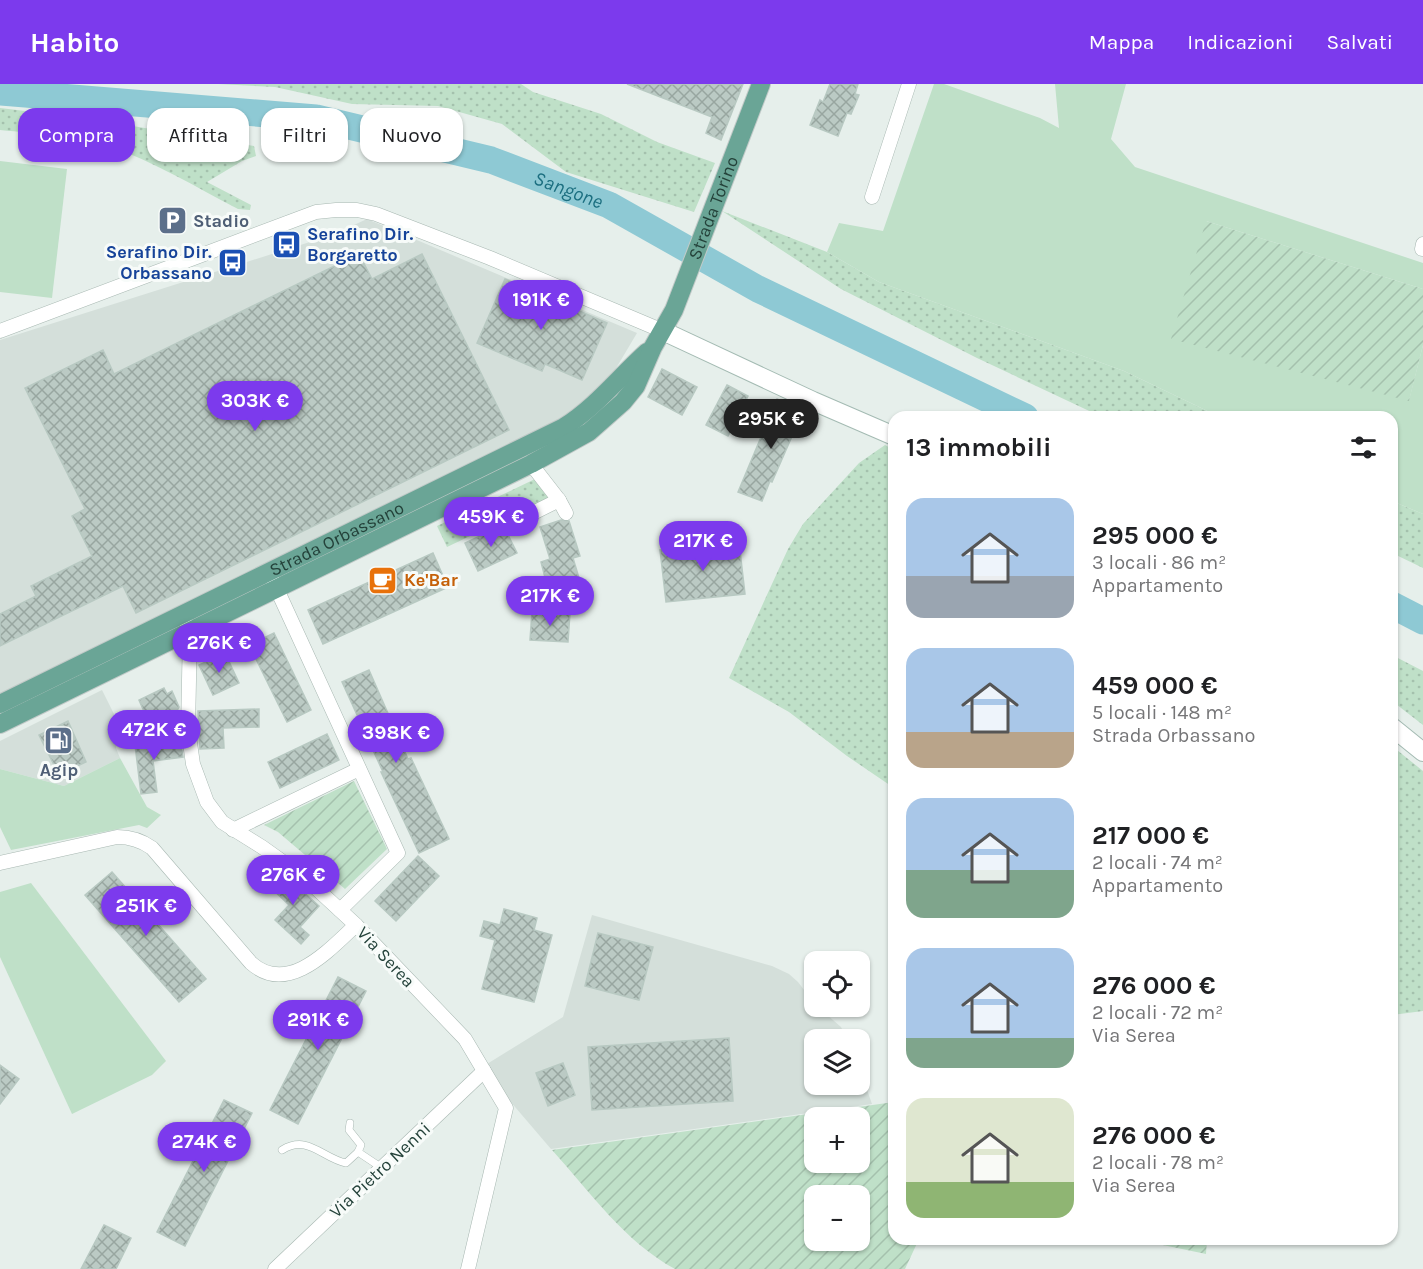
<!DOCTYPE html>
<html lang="it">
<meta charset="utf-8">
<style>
body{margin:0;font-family:Karla,sans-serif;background:#f6f6f6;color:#202124;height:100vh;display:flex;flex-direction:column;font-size:22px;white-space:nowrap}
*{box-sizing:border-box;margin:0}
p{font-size:20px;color:#757577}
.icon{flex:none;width:33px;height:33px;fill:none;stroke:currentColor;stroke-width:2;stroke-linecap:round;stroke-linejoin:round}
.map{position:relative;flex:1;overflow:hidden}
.details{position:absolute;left:888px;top:327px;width:510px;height:834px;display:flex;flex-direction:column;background:#fff;border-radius:18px;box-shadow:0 2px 4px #0004}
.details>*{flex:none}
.top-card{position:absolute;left:18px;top:24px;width:570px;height:54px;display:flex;gap:12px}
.controls{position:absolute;left:804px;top:867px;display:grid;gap:12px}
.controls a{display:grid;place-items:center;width:66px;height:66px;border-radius:12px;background:#fff;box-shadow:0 2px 4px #0004;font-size:30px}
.price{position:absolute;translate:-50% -51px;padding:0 14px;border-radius:21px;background:#7c3aed;color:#fff;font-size:20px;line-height:39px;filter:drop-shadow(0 2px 3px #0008)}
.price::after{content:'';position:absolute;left:50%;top:36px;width:18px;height:14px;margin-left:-9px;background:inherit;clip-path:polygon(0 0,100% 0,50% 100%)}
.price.selected{background:#222;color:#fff}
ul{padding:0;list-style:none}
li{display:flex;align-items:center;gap:18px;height:150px;padding:0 18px}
li span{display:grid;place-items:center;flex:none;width:168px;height:120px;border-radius:18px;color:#555}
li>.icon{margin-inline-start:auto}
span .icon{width:72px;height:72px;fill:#fffc;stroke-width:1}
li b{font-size:26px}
h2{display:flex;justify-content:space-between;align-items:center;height:72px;padding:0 18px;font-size:26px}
.pill{padding:0 21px;border-radius:18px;background:#fff;box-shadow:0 2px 4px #0004;font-size:21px;line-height:54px}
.pill.selected{background:#7c3aed;color:#fff}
header{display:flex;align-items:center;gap:36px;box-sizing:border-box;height:84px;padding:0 30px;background:#7c3aed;color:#fff}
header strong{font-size:28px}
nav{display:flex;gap:33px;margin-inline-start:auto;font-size:21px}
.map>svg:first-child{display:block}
.built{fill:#d4dfda}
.grass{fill:url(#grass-dots)}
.park{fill:#bfe0c8}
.garden{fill:url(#garden-furrows);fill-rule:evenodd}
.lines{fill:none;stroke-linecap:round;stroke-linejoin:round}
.river{stroke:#8ec9d4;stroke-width:27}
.building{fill:url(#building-cross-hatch);stroke:#b8c9c2;stroke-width:1.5}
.lane-casing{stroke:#a8b8b2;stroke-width:8}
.street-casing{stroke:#a8b8b2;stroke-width:15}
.secondary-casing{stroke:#a4bbb3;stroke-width:20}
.primary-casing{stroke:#c2cac8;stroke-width:20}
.lane{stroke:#fff;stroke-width:7}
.street{stroke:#fff;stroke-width:14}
.secondary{stroke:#fff;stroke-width:18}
.primary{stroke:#6aa596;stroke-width:18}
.labels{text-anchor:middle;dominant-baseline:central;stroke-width:6;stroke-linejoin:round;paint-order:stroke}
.street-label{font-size:18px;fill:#24423a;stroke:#f7fbf9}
.service-label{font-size:18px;font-weight:bold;fill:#4e5e75;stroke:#f7fbf9;text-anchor:start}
.transit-label{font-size:18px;font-weight:bold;fill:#164399;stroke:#f7fbf9;text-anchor:start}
.food-label{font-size:18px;font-weight:bold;fill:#c56008;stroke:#f7fbf9;text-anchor:start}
.water-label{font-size:20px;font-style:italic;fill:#1c6f80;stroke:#f7fbf9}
</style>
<header>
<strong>Habito</strong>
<nav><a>Mappa</a><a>Indicazioni</a><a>Salvati</a></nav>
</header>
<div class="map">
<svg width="1423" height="1185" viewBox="0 0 1423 1185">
<defs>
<pattern id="grass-dots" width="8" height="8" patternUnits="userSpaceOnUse" patternTransform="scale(1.5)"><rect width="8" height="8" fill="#bfe0c8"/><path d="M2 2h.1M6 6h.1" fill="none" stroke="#a4c1ad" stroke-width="1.8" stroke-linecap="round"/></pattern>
<pattern id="garden-furrows" width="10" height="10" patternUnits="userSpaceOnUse" patternTransform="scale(1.5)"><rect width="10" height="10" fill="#bfe0c8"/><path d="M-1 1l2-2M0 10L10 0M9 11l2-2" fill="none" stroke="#a4c1ad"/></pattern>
<pattern id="building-cross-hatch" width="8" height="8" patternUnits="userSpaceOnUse" patternTransform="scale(1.5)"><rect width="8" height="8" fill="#bbcac4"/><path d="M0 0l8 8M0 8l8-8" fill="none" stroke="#98a6a0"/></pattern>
</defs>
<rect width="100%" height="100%" fill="#e6efeb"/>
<g class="built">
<path d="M 367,135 L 637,249 L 615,286 L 594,309 L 578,323 L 558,337 L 0,612 L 0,256 L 332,151 Z"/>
<path d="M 102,606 L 119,640 L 116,664 L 120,674 L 64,702 L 0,685 L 0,657 Z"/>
<path d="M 592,831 L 772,882 L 789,890 L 798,898 L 814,919 L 814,922 L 818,923 L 841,943 L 847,955 L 814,956 L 814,1000 L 860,1000 L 860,986 L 872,1020 L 551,1065 L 503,1009 L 487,980 L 563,933 Z"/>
</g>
<g class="grass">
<path d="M 218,0 L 521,0 L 533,8 L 601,30 L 657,58 L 715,79 L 694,128 L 566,88 L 502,40 L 438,22 L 352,20 L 275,3 Z"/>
<path d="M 0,24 L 84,34 L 254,62 L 256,72 L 242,77 L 207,98 L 251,121 L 250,126 L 238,125 C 196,103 154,78 110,62 C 76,50 36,50 0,46 Z"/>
<path d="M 722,127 L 827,168 L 879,198 L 1124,287 L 1220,333 L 1102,333 L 977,274 L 841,205 Z"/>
<path d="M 885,361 L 894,366 L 894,704 L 847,672 L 789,628 L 729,594 L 788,465 L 803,440 L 859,379 Z"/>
<path d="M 535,395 L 552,413 L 447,463 L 437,442 Z"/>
<path d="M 1392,417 L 1423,430 L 1423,484 L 1392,469 Z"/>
<path d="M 1392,571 L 1423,587 L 1423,641 L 1392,617 Z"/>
<path d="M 1392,662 L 1423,687 L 1423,927 L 1392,931 Z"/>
</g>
<g class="park">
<path d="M 934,0 L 944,0 L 1040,34 L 1059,44 L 1055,0 L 1126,0 L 1111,55 L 1135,83 L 1423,179 L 1423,205 L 1206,137 L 1409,316 L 1423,261 L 1423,430 L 1392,417 L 1392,333 L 1220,333 L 1124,287 L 879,198 L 827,168 L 839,139 L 883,147 Z"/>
<path d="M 0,77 L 67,85 L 52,214 L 0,208 Z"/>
<path d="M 120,674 L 147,723 L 161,731 L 147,744 L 139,741 L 11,766 L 0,743 L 0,685 L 64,702 Z"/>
<path d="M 31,799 L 166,977 L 152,991 L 72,1030 L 0,873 L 0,808 Z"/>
</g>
<g class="garden">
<path d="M 1206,137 L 1423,205 L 1423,261 L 1409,317 L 1171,255 Z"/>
<path d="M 354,697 L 387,765 L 345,805 L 278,748 L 264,741 Z"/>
<path d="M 894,1018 L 894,1155 L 919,1155 L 905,1185 L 675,1185 C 625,1158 590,1108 552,1066 ZM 814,1034 L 860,1034 L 860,1078 L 814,1078 ZM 814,1112 L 860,1112 L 860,1156 L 814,1156 Z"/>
<path d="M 1134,1155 L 1207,1155 L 1206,1170 Z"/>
</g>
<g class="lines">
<g class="river">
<path id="s1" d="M 0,8 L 316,34 L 491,76 L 609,121 L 758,205 L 1025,333"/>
<path d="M 1392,521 L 1423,537"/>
</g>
</g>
<g class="building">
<path d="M 627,0 L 743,0 L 721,56 L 706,49 L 712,33 Z"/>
<path d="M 830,0 L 858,0 L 855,10 L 859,11 L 851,30 L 847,29 L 838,52 L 810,41 L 820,16 L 823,18 Z"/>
<path d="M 359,170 L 372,195 L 422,170 L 509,346 L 136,529 L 123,502 L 0,562 L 0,530 L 36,512 L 31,502 L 92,472 L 72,432 L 85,425 L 25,304 L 103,266 L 114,290 Z"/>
<path d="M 505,195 L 607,239 L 582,296 L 545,280 L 542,287 L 477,259 Z"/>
<path d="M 662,285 L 697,303 L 682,331 L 648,313 Z"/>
<path d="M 727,301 L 748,312 L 728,352 L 706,341 Z"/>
<path d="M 777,315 L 803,327 L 772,398 L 770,397 L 762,417 L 738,408 Z"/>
<path d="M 561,436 L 569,437 L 580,472 L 573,474 L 582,504 L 550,513 L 541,478 L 550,475 L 540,443 Z"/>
<path d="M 503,441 L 517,469 L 478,487 L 465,459 Z"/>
<path d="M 739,458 L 745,510 L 666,518 L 660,466 Z"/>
<path d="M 433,469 L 448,503 L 323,560 L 308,526 Z"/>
<path d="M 532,528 L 570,529 L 568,558 L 530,556 Z"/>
<path d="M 274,549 L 311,626 L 287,638 L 249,561 Z"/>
<path d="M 225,569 L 239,599 L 213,611 L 199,581 Z"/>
<path d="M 369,586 L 408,675 L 411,674 L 449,755 L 419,769 L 381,688 L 383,688 L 342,598 Z"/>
<path d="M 164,604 L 167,610 L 172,607 L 179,623 L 177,627 L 179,628 L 150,641 L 139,616 Z"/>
<path d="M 259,625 L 259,643 L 223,644 L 224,664 L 200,665 L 198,627 Z"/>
<path d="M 68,637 L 86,678 L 71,685 L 68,679 L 56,685 L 39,651 Z"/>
<path d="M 327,650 L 339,676 L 280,704 L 268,678 Z"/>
<path d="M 180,656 L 183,673 L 153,677 L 157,708 L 141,710 L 135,661 Z"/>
<path d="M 418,772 L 439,792 L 396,837 L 375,817 Z"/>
<path d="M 279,786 L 319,822 L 300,843 L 309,851 L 301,860 L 275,836 L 289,821 L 267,800 Z"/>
<path d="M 112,788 L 206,895 L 179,918 L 85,811 Z"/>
<path d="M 504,825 L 537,834 L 534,846 L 552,851 L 534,918 L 482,905 L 495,856 L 480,852 L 484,837 L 500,841 Z"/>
<path d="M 598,849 L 653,863 L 639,916 L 585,902 Z"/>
<path d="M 338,893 L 366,907 L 298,1040 L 270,1026 Z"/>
<path d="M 729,954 L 733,1017 L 592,1026 L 588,963 Z"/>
<path d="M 563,979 L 575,1011 L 548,1022 L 536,989 Z"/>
<path d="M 0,981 L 19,995 L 0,1020 Z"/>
<path d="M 224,1016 L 252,1029 L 185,1162 L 157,1148 Z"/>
<path d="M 104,1141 L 131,1154 L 116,1185 L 81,1185 Z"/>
</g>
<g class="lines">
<defs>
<g id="lane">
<path d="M 350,1039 L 349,1046 L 361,1061 L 358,1068"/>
<path d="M 282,1066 C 308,1050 322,1074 346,1079 L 358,1068 L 382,1084"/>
</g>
<g id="street">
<path d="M 872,113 L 909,0"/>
<path d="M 1422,165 L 1423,160"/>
<path d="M 0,247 L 316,128 L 336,126 L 357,126 L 376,130 L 490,174 L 663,247"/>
<path d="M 531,380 L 559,416 L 566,429"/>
<path d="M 531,430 L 559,416"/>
<path d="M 269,488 L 398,769 L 340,826"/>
<path d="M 187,540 L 190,547 L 188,645 L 193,680 L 207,718 L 222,738 L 262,763 L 304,793 L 356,841 L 465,955 L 506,1024 L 468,1185"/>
<path d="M 233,746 L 359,685"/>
<path d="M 0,779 L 117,753 C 130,753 141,756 152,764 L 251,879 C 288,912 329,866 356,841"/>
<path d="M 275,1185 L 484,987"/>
</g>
<g id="secondary">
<path d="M 663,247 L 813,317 L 894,352"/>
<path d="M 1392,643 L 1423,668"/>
</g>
<g id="primary">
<path id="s2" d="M 0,620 L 564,343 C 596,323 619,293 647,268"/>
<path id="s3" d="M 0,640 L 531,380 L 589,348 L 623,318 L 636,302 L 653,263 L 674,226 L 761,0"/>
</g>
</defs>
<use href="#lane" class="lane-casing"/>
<use href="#street" class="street-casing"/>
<use href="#secondary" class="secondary-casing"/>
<use href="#primary" class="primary-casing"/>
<use href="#lane" class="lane"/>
<use href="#street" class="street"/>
<use href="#secondary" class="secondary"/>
<use href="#primary" class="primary"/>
</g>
<defs>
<symbol id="parking-square" viewBox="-11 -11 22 22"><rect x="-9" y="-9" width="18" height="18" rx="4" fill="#5c6f8a" stroke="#f7fbf9"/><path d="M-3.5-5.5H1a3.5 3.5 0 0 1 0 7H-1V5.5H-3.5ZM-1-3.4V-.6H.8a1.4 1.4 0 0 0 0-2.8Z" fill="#fff"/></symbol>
<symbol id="bus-square" viewBox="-11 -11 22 22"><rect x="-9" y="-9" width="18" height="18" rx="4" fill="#1a4fb4" stroke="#f7fbf9"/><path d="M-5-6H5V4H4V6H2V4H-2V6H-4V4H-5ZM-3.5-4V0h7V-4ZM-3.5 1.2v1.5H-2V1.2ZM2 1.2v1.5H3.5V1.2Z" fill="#fff"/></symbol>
<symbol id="cafe-square" viewBox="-11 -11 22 22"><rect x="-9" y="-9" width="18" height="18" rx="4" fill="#e8710a" stroke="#f7fbf9"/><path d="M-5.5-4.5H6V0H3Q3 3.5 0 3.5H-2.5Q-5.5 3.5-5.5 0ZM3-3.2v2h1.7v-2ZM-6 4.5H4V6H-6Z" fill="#fff"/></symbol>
<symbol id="fuel-square" viewBox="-11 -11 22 22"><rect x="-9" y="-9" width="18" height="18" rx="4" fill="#5c6f8a" stroke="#f7fbf9"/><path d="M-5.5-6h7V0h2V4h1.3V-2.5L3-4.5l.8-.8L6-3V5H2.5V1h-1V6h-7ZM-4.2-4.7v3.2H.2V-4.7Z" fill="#fff"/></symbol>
</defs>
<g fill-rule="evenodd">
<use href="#parking-square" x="156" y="120" width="33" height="33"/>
<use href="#bus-square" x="270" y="144" width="33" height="33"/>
<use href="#bus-square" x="216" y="162" width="33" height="33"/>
<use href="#cafe-square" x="366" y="480" width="33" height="33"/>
<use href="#fuel-square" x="42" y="640" width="33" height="33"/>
</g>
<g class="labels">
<g class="street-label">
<text stroke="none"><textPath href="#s3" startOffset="918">Strada Torino</textPath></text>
<text stroke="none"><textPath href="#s2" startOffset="375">Strada Orbassano</textPath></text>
<text transform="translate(386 873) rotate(47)">Via Serea</text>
<text transform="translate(380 1086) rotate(-43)">Via Pietro Nenni</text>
</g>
<g class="service-label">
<text x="193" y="137">Stadio</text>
<text x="59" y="686" text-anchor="middle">Agip</text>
</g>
<g class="transit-label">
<text x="307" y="150">Serafino Dir.<tspan x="307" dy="21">Borgaretto</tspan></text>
<text x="212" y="168" text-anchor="end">Serafino Dir.<tspan x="212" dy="21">Orbassano</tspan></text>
</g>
<g class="food-label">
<text x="404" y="496">Ke'Bar</text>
</g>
<g class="water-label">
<text stroke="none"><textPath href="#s1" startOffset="580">Sangone</textPath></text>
</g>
</g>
</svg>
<div class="controls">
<a><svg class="icon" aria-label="locate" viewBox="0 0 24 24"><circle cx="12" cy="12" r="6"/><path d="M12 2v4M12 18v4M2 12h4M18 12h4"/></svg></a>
<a><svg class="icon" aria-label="layers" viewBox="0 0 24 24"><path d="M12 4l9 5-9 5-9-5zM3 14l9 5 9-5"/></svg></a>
<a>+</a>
<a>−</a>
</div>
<b class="price" style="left:541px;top:247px">191K €</b>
<b class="price" style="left:255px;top:348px">303K €</b>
<b class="price selected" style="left:771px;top:366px">295K €</b>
<b class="price" style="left:491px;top:464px">459K €</b>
<b class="price" style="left:703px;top:488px">217K €</b>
<b class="price" style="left:550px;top:543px">217K €</b>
<b class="price" style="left:219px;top:590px">276K €</b>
<b class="price" style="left:154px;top:677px">472K €</b>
<b class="price" style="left:396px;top:680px">398K €</b>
<b class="price" style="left:293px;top:822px">276K €</b>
<b class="price" style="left:146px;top:853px">251K €</b>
<b class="price" style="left:318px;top:967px">291K €</b>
<b class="price" style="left:204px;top:1089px">274K €</b>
<div class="top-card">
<a class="pill selected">Compra</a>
<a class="pill">Affitta</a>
<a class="pill">Filtri</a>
<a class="pill">Nuovo</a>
</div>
<section class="details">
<h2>13 immobili<svg class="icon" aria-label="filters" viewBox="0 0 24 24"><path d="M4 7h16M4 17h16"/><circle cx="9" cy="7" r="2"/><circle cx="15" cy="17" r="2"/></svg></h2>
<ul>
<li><span style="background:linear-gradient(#a9c7e8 65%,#9aa5b1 0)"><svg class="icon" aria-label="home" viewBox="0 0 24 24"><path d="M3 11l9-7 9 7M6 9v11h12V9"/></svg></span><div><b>295 000 €</b><p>3 locali · 86 m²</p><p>Appartamento</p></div></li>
<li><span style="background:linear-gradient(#a9c7e8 70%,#b9a48a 0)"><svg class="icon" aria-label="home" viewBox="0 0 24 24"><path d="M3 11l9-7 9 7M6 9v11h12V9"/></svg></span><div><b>459 000 €</b><p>5 locali · 148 m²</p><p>Strada Orbassano</p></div></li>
<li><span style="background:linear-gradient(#a9c7e8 60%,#7fa58c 0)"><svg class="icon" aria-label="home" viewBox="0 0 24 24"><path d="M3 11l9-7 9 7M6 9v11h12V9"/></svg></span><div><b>217 000 €</b><p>2 locali · 74 m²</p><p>Appartamento</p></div></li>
<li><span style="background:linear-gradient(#a9c7e8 75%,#7fa58c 0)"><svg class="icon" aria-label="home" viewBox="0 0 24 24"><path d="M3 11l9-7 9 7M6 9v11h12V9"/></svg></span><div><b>276 000 €</b><p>2 locali · 72 m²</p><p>Via Serea</p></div></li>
<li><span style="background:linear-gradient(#dfe7d0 70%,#8fb573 0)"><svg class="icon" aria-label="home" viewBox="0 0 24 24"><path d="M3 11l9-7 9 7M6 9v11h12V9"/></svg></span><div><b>276 000 €</b><p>2 locali · 78 m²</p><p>Via Serea</p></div></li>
</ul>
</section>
</div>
